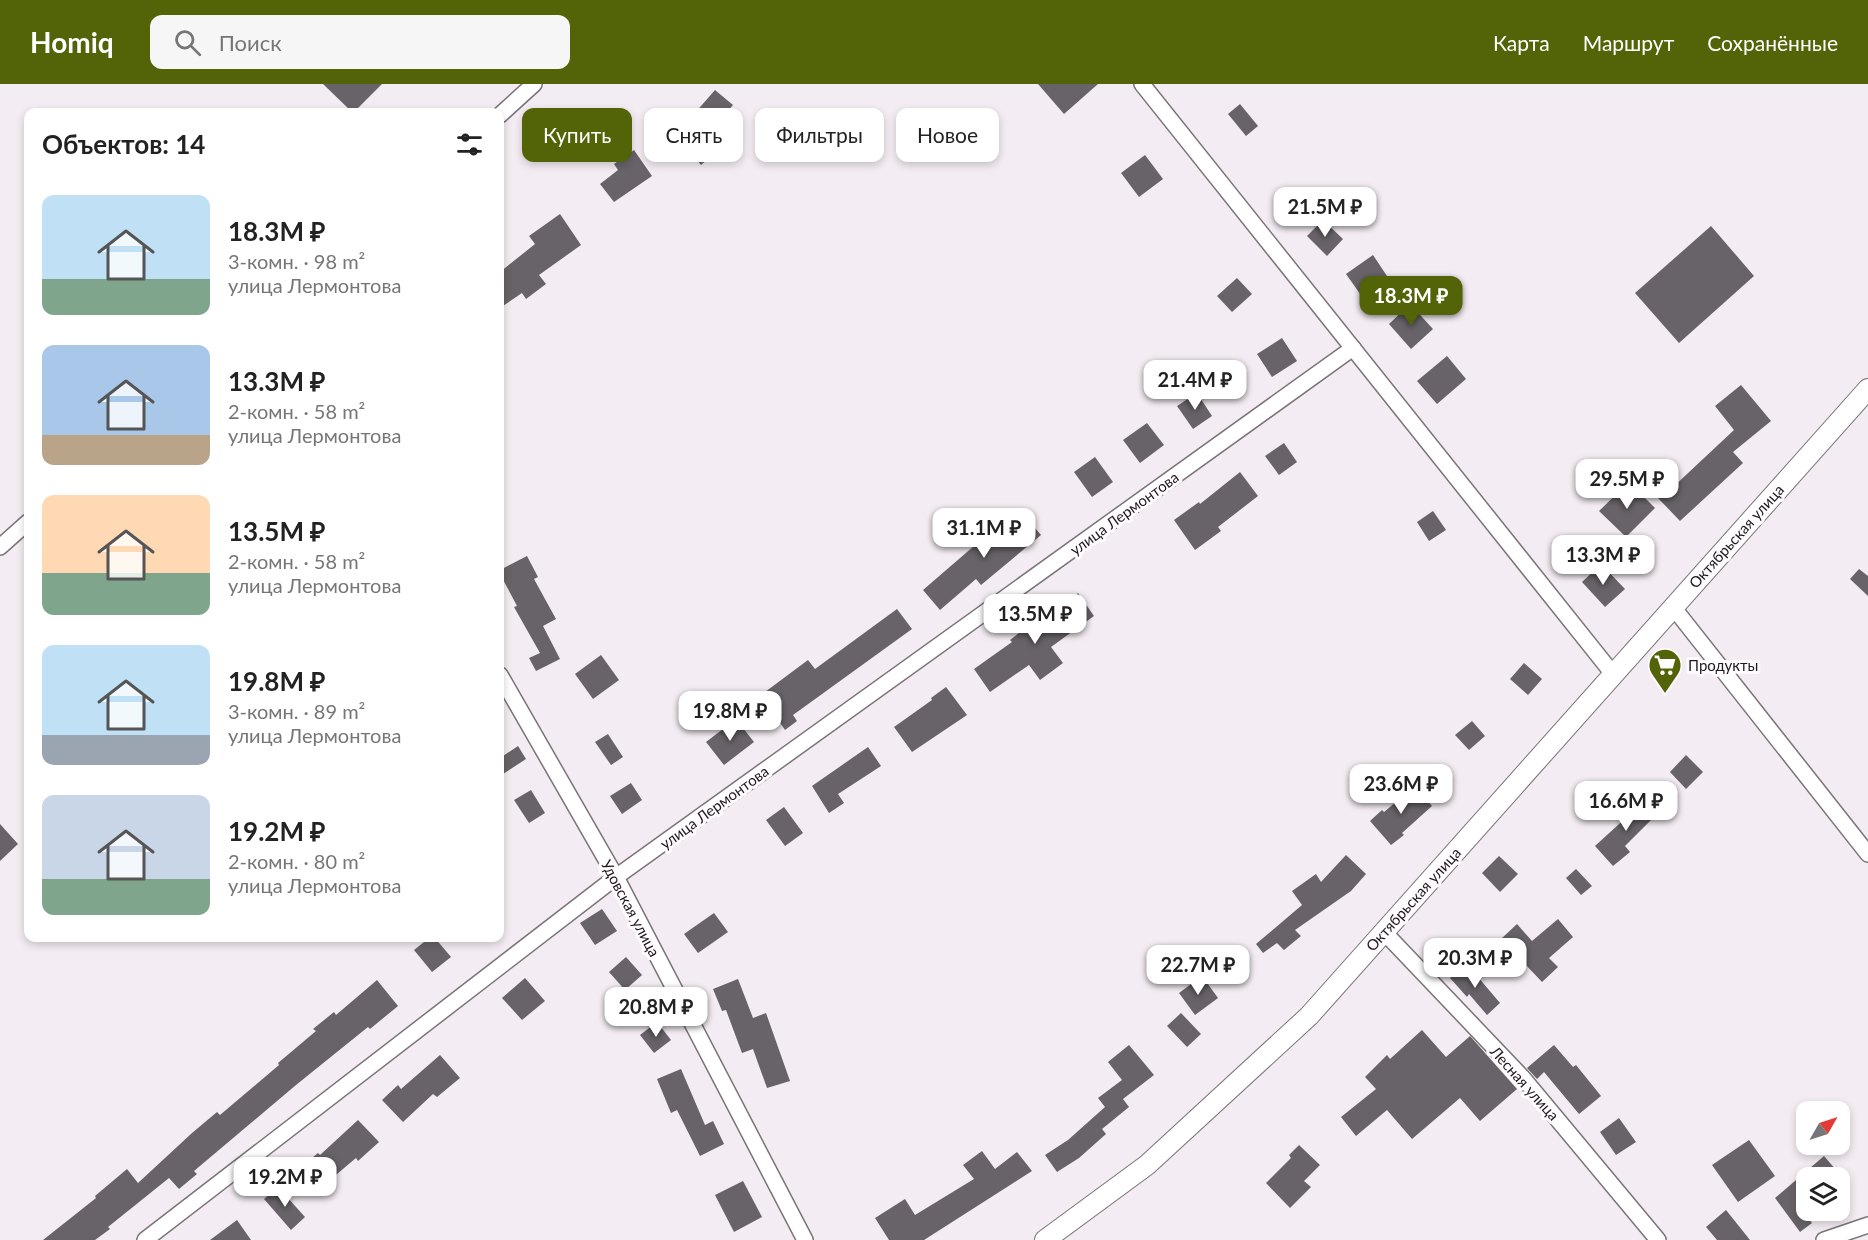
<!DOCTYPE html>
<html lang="ru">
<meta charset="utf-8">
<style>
body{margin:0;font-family:Lato,sans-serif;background:#f6f6f6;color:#222;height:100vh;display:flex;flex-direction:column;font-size:22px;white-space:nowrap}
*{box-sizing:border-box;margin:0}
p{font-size:20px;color:#767676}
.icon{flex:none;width:33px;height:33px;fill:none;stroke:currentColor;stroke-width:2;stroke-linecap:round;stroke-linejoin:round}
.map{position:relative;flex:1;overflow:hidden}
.details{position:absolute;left:24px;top:24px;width:480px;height:834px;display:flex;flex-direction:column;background:#fff;border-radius:12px;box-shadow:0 3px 9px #0003}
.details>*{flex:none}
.guide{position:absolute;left:522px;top:24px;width:570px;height:54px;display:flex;gap:12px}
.needle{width:39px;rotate:51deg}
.controls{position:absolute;left:1796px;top:1017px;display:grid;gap:12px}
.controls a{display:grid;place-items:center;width:54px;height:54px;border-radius:12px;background:#fff;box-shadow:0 3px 9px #0003;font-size:30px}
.price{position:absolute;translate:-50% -51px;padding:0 14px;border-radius:12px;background:#fff;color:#222;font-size:20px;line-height:39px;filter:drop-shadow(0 2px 3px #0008)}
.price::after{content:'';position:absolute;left:50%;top:36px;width:18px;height:14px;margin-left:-9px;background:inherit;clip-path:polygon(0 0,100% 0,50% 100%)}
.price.current{background:#536308;color:#fff}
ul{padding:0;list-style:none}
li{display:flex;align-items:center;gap:18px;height:150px;padding:0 18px}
li span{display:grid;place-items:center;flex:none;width:168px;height:120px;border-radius:12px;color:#555}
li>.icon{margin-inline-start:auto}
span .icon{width:72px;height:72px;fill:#fffc;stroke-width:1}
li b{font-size:26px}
h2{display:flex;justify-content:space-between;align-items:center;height:72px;padding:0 18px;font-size:26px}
.pill{padding:0 21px;border-radius:12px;background:#fff;box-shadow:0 3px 9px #0003;font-size:21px;line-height:54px}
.pill.current{background:#536308;color:#fff}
header{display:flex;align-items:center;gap:36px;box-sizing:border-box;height:84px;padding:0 30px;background:#536308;color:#fff}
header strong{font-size:28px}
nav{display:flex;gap:33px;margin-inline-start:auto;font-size:21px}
.search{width:420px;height:54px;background:#f6f6f6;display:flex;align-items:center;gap:15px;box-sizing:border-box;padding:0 21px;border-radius:12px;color:#767676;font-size:22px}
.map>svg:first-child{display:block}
.building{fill:#686368}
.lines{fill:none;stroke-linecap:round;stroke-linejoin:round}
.minor-casing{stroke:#7a7479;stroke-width:18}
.tertiary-casing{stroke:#7a7479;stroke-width:22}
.minor{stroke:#fff;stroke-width:15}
.tertiary{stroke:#fff;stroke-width:20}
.labels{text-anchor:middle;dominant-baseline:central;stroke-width:6;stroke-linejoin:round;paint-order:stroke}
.street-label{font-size:15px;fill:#1c1a1c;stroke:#fffbfe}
.poi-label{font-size:15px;fill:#1c1a1c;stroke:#fffbfe;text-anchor:start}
</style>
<header>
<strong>Homiq</strong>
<div class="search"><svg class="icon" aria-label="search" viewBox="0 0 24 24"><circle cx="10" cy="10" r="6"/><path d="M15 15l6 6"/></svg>Поиск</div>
<nav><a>Карта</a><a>Маршрут</a><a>Сохранённые</a></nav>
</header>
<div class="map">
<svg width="1868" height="1156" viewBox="0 0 1868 1156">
<rect width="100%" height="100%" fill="#f3ecf2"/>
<g class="building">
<path d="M 323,0 L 382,0 L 354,28 L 352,28 Z"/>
<path d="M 1038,0 L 1098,0 L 1064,30 Z"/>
<path d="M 715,6 L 733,21 L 703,56 L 715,69 L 701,81 L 669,42 L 682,31 L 687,38 Z"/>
<path d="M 1240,20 L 1258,42 L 1246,52 L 1228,30 Z"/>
<path d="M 634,66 L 652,92 L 614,118 L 600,100 L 618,86 L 614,80 Z"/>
<path d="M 1145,71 L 1163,95 L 1139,113 L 1121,89 Z"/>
<path d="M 560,130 L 581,161 L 539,191 L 546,200 L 526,215 L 522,209 L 500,224 L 500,188 L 535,160 L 529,152 Z"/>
<path d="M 1323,136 L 1343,155 L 1327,172 L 1307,152 Z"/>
<path d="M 1711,142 L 1754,192 L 1679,259 L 1635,209 Z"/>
<path d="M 1373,171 L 1389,195 L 1363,214 L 1346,190 Z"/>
<path d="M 1237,194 L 1252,210 L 1232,228 L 1217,212 Z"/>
<path d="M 1410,220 L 1433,245 L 1411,265 L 1389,240 Z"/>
<path d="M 1282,254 L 1297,277 L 1272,293 L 1257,270 Z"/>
<path d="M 1447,272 L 1466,295 L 1437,320 L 1417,297 Z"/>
<path d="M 1741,301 L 1771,337 L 1733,368 L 1743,379 L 1680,437 L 1658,414 L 1669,403 L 1671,405 L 1734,346 L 1715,322 Z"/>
<path d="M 1197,309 L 1212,332 L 1193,345 L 1177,322 Z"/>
<path d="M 1147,339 L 1164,361 L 1140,379 L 1123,356 Z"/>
<path d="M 1284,359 L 1297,378 L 1279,391 L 1265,372 Z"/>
<path d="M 1095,373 L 1113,398 L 1092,413 L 1074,388 Z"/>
<path d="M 1240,388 L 1258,412 L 1218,443 L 1221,447 L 1195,466 L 1174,436 L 1199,418 L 1200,420 Z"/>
<path d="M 1629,398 L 1655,424 L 1626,453 L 1599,427 Z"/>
<path d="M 1018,424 L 1041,451 L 981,501 L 976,495 L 940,526 L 923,506 Z"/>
<path d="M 1433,427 L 1446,446 L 1429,457 L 1417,438 Z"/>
<path d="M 527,472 L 538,493 L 534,495 L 556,535 L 543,542 L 560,575 L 536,587 L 529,574 L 540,569 L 514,523 L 517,522 L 500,490 L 500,486 Z"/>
<path d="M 1601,480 L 1625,505 L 1605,523 L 1582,498 Z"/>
<path d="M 1859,485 L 1868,492 L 1868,512 L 1850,495 Z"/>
<path d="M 1078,509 L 1094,532 L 1051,563 L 1063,579 L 1040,596 L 1029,581 L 990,608 L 974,585 L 1012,558 L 1010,556 L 1033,538 L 1035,541 Z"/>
<path d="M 897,525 L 912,545 L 793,631 L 797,637 L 785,646 L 761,611 L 808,576 L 815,585 Z"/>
<path d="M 601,571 L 619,596 L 593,615 L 575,590 Z"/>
<path d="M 1524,579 L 1542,595 L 1528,611 L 1510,595 Z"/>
<path d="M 946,603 L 967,631 L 912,668 L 894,643 L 932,616 L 931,614 Z"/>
<path d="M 736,635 L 754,658 L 724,681 L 706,658 Z"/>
<path d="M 1472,637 L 1485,652 L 1469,666 L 1455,651 Z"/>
<path d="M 608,650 L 623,673 L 611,681 L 595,658 Z"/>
<path d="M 518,662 L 526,675 L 500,692 L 500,674 Z"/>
<path d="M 868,663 L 881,682 L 838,710 L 844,719 L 829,729 L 812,702 Z"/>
<path d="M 1686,671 L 1703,688 L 1686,705 L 1670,688 Z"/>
<path d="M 631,699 L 642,716 L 622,730 L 610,712 Z"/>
<path d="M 1415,702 L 1432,722 L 1402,749 L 1404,751 L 1391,761 L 1370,737 L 1382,726 L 1384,728 Z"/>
<path d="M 531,706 L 545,729 L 529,739 L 514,716 Z"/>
<path d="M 1642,713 L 1658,729 L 1625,762 L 1630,768 L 1613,782 L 1595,762 L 1630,730 L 1627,727 Z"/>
<path d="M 784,723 L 803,749 L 785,762 L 766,736 Z"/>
<path d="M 0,740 L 18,760 L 0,777 Z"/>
<path d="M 1346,771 L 1366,790 L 1351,807 L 1295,846 L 1301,852 L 1284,866 L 1277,859 L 1263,869 L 1256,860 L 1302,821 L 1292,807 L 1316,790 L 1321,798 Z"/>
<path d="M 1499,772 L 1518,790 L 1500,808 L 1482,789 Z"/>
<path d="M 1576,785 L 1592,802 L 1581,811 L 1566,794 Z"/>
<path d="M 602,825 L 617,847 L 595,861 L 580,839 Z"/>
<path d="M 714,829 L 728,848 L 698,869 L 684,850 Z"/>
<path d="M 1558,835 L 1573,853 L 1549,874 L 1558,883 L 1542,898 L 1501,855 L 1517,840 L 1532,857 Z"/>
<path d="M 429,854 L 435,854 L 451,873 L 432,888 L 414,866 Z"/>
<path d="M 626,873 L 642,891 L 625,906 L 609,888 Z"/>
<path d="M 1466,879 L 1500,919 L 1487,931 L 1469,910 L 1467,913 L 1450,894 Z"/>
<path d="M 1202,892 L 1218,914 L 1195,931 L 1179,909 Z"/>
<path d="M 525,894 L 545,917 L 522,936 L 502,914 Z"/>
<path d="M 738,895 L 753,934 L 766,929 L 790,997 L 767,1004 L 753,965 L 742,969 L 726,926 L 722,927 L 713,905 Z"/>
<path d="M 377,896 L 398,922 L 370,945 L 368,943 L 296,1001 L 194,1087 L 197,1090 L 179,1105 L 169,1094 L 108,1143 L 110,1145 L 95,1156 L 43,1156 L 96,1114 L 95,1112 L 127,1085 L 138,1099 L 192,1049 L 217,1028 L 220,1031 L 279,981 L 278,979 L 316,947 L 313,945 L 334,928 L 336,931 Z"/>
<path d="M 1181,929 L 1201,950 L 1187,963 L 1167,942 Z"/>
<path d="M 657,938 L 671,956 L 654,969 L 640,951 Z"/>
<path d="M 1422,946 L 1446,973 L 1470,952 L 1517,1005 L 1480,1037 L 1460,1014 L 1412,1055 L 1387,1026 L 1356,1052 L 1341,1033 L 1376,1005 L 1365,993 L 1387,971 L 1390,975 Z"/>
<path d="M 1129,961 L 1154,991 L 1123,1015 L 1129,1023 L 1102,1045 L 1106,1050 L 1079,1074 L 1057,1088 L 1045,1071 L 1068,1056 L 1105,1023 L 1098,1014 L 1122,996 L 1108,978 Z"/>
<path d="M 1554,961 L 1573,983 L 1576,981 L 1601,1012 L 1579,1030 L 1544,988 L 1537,995 L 1527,984 Z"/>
<path d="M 440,971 L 460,994 L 437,1013 L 433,1010 L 403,1038 L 382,1016 L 398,1001 L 401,1005 Z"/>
<path d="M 681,985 L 705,1041 L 713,1037 L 724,1060 L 700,1072 L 677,1026 L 671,1029 L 657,995 Z"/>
<path d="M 1619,1034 L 1636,1058 L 1616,1071 L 1600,1048 Z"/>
<path d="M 358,1036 L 379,1058 L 358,1077 L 356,1074 L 318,1106 L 300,1084 L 318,1069 L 320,1071 Z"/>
<path d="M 1749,1056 L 1775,1092 L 1738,1118 L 1712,1081 Z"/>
<path d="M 1299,1061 L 1320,1081 L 1304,1097 L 1311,1103 L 1290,1124 L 1266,1099 L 1291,1074 L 1289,1071 Z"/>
<path d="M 982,1067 L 995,1085 L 1017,1068 L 1032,1087 L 924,1156 L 889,1156 L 875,1134 L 905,1115 L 915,1131 L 974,1095 L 963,1081 Z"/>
<path d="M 1824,1072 L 1843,1094 L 1806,1094 L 1806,1131 L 1812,1139 L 1800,1148 L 1775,1114 Z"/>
<path d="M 743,1097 L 762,1133 L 734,1148 L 715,1111 Z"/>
<path d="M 278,1103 L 305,1133 L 291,1146 L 264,1115 Z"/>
<path d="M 1726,1126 L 1750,1156 L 1717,1156 L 1706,1143 Z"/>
<path d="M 237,1136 L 251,1156 L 210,1156 Z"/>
</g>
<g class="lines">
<defs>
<g id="minor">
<path d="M 1142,0 L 1613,590"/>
<path d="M 500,31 L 534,0"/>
<path d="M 0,463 L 28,438"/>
<path d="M 1673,523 L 1868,770"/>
<path d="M 500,591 L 616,793 L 805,1156"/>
<path d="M 1384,848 L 1523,994 L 1658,1156"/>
<path d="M 145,1156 L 616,793 L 1353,264"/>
<path d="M 1824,1156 L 1868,1141"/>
</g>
<path id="tertiary" d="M 1045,1156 L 1147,1081 L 1309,932 L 1868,305"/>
</defs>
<use href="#minor" class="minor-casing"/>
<use href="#tertiary" class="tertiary-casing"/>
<use href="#minor" class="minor"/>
<use href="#tertiary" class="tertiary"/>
</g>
<defs>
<symbol id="supermarket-pin" viewBox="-11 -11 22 30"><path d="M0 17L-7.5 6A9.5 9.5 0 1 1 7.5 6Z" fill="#536308" stroke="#fffbfe"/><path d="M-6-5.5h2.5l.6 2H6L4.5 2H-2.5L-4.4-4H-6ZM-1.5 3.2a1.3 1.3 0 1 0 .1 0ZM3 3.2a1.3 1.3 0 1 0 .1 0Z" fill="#fff"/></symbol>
</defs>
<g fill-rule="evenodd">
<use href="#supermarket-pin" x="1646" y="562" width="38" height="52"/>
</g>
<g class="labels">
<g class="street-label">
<text transform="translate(1124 429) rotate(-36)">улица Лермонтова</text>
<text transform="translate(1736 452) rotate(-48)">Октябрьская улица</text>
<text transform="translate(714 723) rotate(-36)">улица Лермонтова</text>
<text transform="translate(1413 815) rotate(-48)">Октябрьская улица</text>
<text transform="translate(631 824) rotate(62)">Удовская улица</text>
<text transform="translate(1525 999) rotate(48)">Лесная улица</text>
</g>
<g class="poi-label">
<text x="1688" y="581">Продукты</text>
</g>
</g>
</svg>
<div class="controls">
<a><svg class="needle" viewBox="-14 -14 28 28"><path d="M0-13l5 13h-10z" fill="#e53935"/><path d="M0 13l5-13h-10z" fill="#767676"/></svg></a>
<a><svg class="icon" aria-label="layers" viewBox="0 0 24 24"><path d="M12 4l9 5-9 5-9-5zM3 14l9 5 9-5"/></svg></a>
</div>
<b class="price" style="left:1325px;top:154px">21.5M ₽</b>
<b class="price current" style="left:1411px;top:243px">18.3M ₽</b>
<b class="price" style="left:1195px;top:327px">21.4M ₽</b>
<b class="price" style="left:1627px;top:426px">29.5M ₽</b>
<b class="price" style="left:984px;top:475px">31.1M ₽</b>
<b class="price" style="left:1603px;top:502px">13.3M ₽</b>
<b class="price" style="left:1035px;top:561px">13.5M ₽</b>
<b class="price" style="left:730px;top:658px">19.8M ₽</b>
<b class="price" style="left:1401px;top:731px">23.6M ₽</b>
<b class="price" style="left:1626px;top:748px">16.6M ₽</b>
<b class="price" style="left:1475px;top:905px">20.3M ₽</b>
<b class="price" style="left:1198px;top:912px">22.7M ₽</b>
<b class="price" style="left:656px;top:954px">20.8M ₽</b>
<b class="price" style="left:285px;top:1124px">19.2M ₽</b>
<div class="guide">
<a class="pill current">Купить</a>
<a class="pill">Снять</a>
<a class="pill">Фильтры</a>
<a class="pill">Новое</a>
</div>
<section class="details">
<h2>Объектов: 14<svg class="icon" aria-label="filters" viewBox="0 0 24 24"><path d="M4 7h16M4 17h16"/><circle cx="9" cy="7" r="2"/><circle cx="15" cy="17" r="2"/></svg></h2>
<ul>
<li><span style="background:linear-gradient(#bfe0f5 70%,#7fa58c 0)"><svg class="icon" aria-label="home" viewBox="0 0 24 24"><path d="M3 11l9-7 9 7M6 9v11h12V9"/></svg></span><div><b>18.3M ₽</b><p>3-комн. · 98 m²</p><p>улица Лермонтова</p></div></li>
<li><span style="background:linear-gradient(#a9c7e8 75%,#b9a48a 0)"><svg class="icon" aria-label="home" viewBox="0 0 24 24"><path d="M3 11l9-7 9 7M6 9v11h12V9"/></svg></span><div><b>13.3M ₽</b><p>2-комн. · 58 m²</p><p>улица Лермонтова</p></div></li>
<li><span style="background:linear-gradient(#ffd9b3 65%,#7fa58c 0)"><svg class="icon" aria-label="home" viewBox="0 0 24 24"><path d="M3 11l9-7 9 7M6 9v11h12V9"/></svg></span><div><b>13.5M ₽</b><p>2-комн. · 58 m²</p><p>улица Лермонтова</p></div></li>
<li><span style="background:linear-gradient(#bfe0f5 75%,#9aa5b1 0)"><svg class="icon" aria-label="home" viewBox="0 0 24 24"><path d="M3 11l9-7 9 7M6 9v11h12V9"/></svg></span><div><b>19.8M ₽</b><p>3-комн. · 89 m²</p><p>улица Лермонтова</p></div></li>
<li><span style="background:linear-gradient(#c9d6e8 70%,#7fa58c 0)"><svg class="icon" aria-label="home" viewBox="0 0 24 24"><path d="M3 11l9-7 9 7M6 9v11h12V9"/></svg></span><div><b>19.2M ₽</b><p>2-комн. · 80 m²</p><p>улица Лермонтова</p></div></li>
</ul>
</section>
</div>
